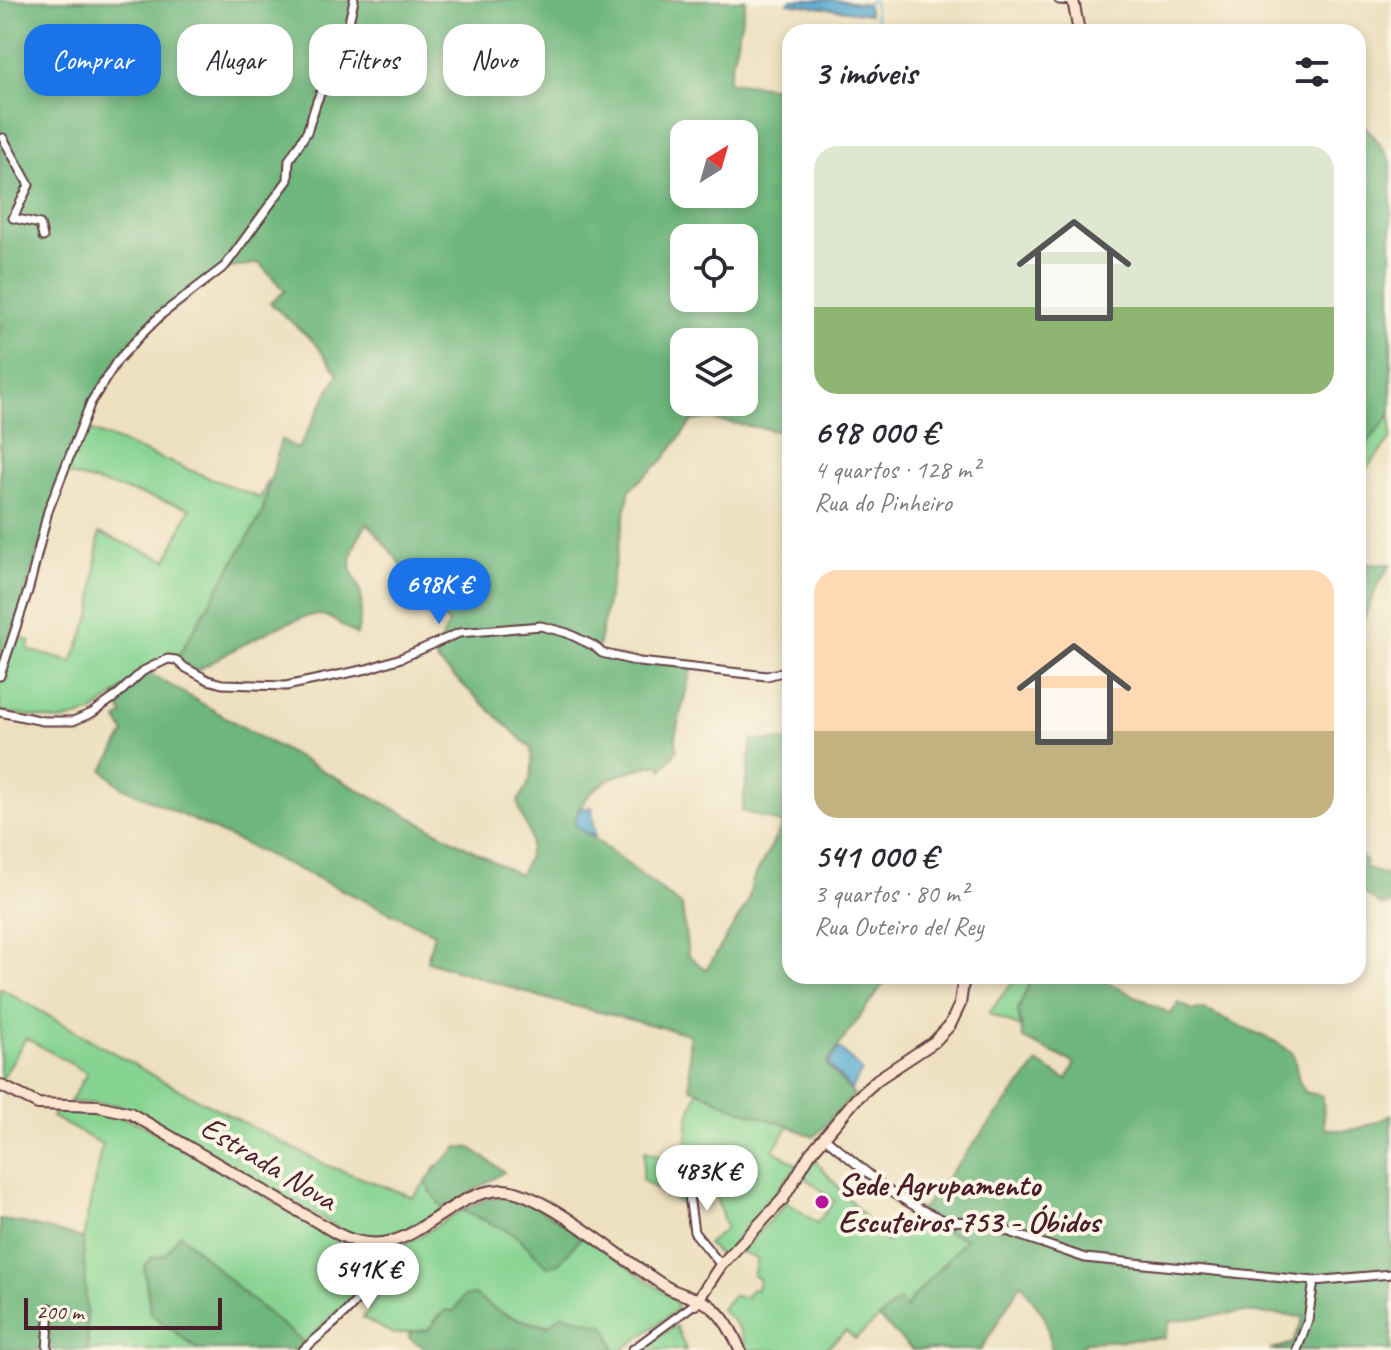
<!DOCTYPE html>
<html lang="pt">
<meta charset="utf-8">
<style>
body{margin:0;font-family:Caveat,sans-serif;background:#f2f2f3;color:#2b2b33;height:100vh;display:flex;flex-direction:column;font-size:30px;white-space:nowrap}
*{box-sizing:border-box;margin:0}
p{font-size:26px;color:#7c7c81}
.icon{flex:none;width:44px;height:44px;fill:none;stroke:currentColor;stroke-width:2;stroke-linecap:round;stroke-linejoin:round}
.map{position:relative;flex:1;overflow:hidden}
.side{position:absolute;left:782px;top:24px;width:584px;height:960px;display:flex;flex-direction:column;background:#fff;border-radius:24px;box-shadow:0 4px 12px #0003}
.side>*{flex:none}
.guide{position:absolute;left:24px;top:24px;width:638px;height:72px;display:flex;gap:16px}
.needle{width:52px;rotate:37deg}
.controls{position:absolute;left:670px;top:120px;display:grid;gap:16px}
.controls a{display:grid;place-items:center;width:88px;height:88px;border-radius:16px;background:#fff;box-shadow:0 4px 12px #0003;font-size:40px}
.scale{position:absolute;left:24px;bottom:20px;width:198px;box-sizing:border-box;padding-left:8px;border:4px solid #4a1f2b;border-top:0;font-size:22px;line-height:28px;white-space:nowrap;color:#4a1f2b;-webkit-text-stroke:6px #fcf5e5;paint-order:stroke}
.price{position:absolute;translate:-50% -68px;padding:0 18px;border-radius:28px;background:#fff;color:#222;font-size:26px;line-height:52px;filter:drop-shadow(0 2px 4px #0008)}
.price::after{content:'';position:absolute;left:50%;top:48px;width:24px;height:18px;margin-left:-12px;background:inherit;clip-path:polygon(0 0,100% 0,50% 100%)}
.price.on{background:#1a73e8;color:#fff}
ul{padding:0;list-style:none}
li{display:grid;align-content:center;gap:16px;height:424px;padding:0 32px}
li span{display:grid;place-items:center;height:248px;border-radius:24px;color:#555}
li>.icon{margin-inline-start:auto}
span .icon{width:144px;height:144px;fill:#fffc;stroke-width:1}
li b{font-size:34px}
h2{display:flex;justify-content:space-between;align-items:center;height:96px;padding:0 32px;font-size:34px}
.tag{padding:0 28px;border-radius:24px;background:#fff;box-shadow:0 4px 12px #0003;font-size:28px;line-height:72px}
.tag.on{background:#1a73e8;color:#fff}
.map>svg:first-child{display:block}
.green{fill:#87d492;stroke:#687a5e;stroke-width:2}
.forest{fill:#6db67c;stroke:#5c6a54;stroke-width:2;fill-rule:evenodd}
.water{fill:#55aad1;stroke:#50647e;stroke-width:2}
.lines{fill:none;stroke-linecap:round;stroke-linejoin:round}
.stream{stroke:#55aad1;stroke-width:2}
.street-casing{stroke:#623c41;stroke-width:11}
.secondary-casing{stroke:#623c41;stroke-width:14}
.street{stroke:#fff;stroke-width:7}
.secondary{stroke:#fde4d1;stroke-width:10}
.poi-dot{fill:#b5179e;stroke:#fcf5e5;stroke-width:3}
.labels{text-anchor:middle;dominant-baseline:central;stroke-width:8;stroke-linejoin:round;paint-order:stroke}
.street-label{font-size:32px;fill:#4a1f2b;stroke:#fcf5e5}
.poi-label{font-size:32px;font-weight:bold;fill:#4a1f2b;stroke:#fcf5e5;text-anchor:start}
</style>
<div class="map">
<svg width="1391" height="1350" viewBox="0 0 1391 1350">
<rect width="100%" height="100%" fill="#fcf5e5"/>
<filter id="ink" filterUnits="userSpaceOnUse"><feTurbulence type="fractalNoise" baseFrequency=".0125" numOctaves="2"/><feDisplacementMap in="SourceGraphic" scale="16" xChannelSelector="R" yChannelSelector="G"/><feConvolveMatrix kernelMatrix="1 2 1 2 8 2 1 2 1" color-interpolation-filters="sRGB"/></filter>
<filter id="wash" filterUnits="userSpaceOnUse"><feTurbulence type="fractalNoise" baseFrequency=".006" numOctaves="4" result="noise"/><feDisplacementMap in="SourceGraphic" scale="32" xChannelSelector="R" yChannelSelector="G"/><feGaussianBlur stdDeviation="1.8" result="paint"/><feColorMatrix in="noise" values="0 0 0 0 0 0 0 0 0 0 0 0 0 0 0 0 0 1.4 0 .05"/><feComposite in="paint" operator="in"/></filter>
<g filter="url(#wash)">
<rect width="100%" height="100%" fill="#ede0bf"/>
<g class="green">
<path d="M 1391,414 L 1391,439 L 1362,474 L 1358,455 Z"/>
<path d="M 82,427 L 260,498 L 269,479 L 262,514 L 176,660 L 155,664 L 92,713 L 60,721 L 0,711 L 0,676 L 14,634 L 30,641 L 28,650 L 72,662 L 92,612 L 99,533 L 167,560 L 190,508 L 63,473 Z"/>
<path d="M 1017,976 L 1033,976 L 1033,979 L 1018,1009 L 1020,1027 L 989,1013 Z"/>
<path d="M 0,988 L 163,1081 L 326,1165 L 413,1197 L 425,1183 L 443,1209 C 413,1228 389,1243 352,1236 L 142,1113 L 113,1104 L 70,1102 L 87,1073 L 26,1038 L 2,1079 L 0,1078 Z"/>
<path d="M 698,1091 L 789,1126 L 773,1150 L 798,1165 L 722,1257 L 707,1244 L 726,1228 L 715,1194 L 689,1200 L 690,1209 L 642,1180 L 645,1151 L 685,1163 L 689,1116 Z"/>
<path d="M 56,1112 L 107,1112 L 141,1124 L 362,1254 L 368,1259 C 373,1285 322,1325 304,1343 L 241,1291 L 180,1234 L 165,1255 L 144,1267 L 150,1313 L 199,1350 L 88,1350 L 83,1238 L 102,1144 L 52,1117 Z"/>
<path d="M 815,1160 L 887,1243 L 918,1208 L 921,1210 L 919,1214 L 939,1229 L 966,1239 L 910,1301 L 906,1310 L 899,1301 L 855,1339 L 846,1331 L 824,1350 L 746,1350 C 743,1341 743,1332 736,1324 C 731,1318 726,1316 721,1309 L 733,1296 L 747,1297 L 751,1289 L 757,1290 L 759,1278 L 753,1276 L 757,1259 L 740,1252 L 787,1202 L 817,1223 L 835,1201 L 803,1176 Z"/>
<path d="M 462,1210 L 479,1219 L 490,1221 L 560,1262 L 582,1236 L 676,1300 L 677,1310 L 622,1350 L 615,1350 L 606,1326 C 554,1326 517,1330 475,1295 L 454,1311 L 439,1315 L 428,1330 L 393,1334 L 363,1318 L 382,1286 L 375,1278 L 387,1250 L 413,1240 Z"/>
<path d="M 676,1326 L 686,1350 L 641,1350 L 640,1349 Z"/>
</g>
<g class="forest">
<path d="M 0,0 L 746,0 L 728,82 L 790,89 L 790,433 L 707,419 L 692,421 L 663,460 L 630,489 L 597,653 L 692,667 L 675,736 L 677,750 L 662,770 L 660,764 C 624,770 582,784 575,824 L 682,906 L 688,955 L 706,970 L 747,904 L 753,880 L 783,824 L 742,811 L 752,740 L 790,741 L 790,976 L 889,976 L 826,1064 L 854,1095 L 814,1137 L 789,1126 L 739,1110 L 690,1087 L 689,1034 L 554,1001 L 427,961 L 434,933 L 120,786 L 103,770 L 125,733 L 117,720 L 123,715 L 115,697 L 142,669 L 267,741 L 519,875 C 525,866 532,849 530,838 C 528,825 519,816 518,801 C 532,781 534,771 531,748 L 436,660 L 439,643 L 449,624 L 368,523 C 358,535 348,555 352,572 C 355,580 360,587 361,596 C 363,609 359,623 357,635 C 347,629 335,619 325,616 C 297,609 221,658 194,672 L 176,660 L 262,514 L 281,439 L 298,449 L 338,374 L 314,342 L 270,303 L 285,291 L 259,263 L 226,269 L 141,335 L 104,380 L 51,510 L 0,676 ZM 684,134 L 744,134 L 744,194 L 684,194 ZM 684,238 L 744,238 L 744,298 L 684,298 ZM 684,342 L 744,342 L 744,402 L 684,402 Z"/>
<path d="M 1358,118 L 1377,140 L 1391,162 L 1391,414 L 1358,455 Z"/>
<path d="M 1358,564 L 1391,564 L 1378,585 L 1358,631 Z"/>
<path d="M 1358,852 L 1366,862 L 1364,868 L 1391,877 L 1391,904 L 1382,906 L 1358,889 Z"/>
<path d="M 1033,976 L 1095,976 L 1171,1014 L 1178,1003 L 1193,1010 L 1203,1009 L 1276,1042 L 1293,1053 L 1299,1081 L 1305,1092 L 1323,1096 L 1324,1128 C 1349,1134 1369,1127 1391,1115 L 1391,1350 L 1270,1350 L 1293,1343 L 1304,1317 L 1244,1312 L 1170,1321 L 1165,1338 L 1086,1342 L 1076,1350 L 1052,1350 L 1045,1317 L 1021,1283 L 981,1350 L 912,1350 L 879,1318 L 899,1300 L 906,1309 L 910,1301 L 966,1239 L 939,1229 L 918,1214 L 1038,1063 L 1067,1080 L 1075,1063 L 1023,1039 L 1018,1009 Z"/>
<path d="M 458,1147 L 471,1148 L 504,1172 L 443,1209 L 425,1183 L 435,1169 Z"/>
<path d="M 498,1196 C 531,1199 555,1218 582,1236 L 560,1262 L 548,1267 L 515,1234 L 462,1210 L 486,1199 Z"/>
<path d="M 0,1220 L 23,1223 L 83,1238 L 88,1350 L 0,1350 Z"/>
<path d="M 180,1234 L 241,1291 L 304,1343 L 296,1350 L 199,1350 L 151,1314 L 144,1267 L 151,1258 L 165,1255 Z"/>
<path d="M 475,1295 C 500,1315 516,1320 547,1326 L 563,1314 L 606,1326 L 615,1350 L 428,1350 L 409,1338 L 410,1332 L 428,1330 L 445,1310 L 454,1311 L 464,1296 Z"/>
</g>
<g class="water">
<path d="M 790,0 L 834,0 L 867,4 L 869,14 L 788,3 Z"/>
<path d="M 592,807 L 595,836 L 585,833 L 574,824 L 579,809 Z"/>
<path d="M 839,1048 L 862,1071 L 851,1090 L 828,1064 Z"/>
</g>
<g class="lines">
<g class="stream">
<path d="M 874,0 L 877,32"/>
<path d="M 867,4 L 871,0"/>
</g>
</g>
</g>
<g filter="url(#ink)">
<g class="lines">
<defs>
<g id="street">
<path d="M 1059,0 L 1073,1"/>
<path d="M 3,138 L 29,185 L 13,218 L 40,224 L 43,237"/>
<path d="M 0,676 L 29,588 L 48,511 L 91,402 L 117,361 L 141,335 L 162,314 L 225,266 L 288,180 L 289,160 L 307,132 L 317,101 L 347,31 L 354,0"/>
<path d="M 0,712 L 43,721 L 73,721 L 92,713 L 115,697 L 143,671 L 168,659 L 176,660 L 184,667 L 208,680 L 222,684 L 286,686 L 367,669 L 401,658 L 459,633 L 541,626 L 567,633 L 594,646 L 602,653 L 639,662 L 767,676 L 790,670"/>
<path d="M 824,1137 L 889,1191 L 918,1208 L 946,1221 L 980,1222 L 1085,1258 L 1314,1281 L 1391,1274"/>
<path d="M 685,1166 L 694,1232 L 721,1265"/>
<path d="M 47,1350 L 50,1308"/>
<path d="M 303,1350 C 333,1323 383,1291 375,1244"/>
<path d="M 632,1350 L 693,1305"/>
<path d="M 1297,1350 L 1308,1320 L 1314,1281"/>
</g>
<g id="secondary">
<path d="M 1073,0 L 1079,32"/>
<path d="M 0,1085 L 38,1104 L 98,1106 L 130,1113 L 336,1233 C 409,1272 439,1191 503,1190 C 543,1190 630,1267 670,1289 C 682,1295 698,1298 709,1305 C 723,1315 734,1335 740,1350"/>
<path d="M 695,1304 L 721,1265 L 783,1199 L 810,1154 L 856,1099 L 878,1079 L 934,1042 L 950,1025 L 960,1004 L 964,976"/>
</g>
</defs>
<use href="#street" class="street-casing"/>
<use href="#secondary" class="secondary-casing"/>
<use href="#street" class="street"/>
<use href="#secondary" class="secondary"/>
</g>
</g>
<circle class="poi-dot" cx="822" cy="1202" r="8"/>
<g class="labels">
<g class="street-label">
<text transform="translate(269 1163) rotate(31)">Estrada Nova</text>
</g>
<g class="poi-label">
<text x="838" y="1184">Sede Agrupamento<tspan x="838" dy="37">Escuteiros 753 - Óbidos</tspan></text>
</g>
</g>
</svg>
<div class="controls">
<a><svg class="needle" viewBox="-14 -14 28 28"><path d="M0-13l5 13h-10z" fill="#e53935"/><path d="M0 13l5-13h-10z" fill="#7c7c81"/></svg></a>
<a><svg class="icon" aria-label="locate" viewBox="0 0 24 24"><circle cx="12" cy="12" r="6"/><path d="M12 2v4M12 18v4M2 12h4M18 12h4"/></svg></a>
<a><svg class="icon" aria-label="layers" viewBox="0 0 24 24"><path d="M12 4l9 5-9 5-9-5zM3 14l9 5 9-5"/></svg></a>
</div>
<div class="scale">200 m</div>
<b class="price on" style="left:439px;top:626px">698K €</b>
<b class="price" style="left:707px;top:1213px">483K €</b>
<b class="price" style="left:368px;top:1311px">541K €</b>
<div class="guide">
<a class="tag on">Comprar</a>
<a class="tag">Alugar</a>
<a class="tag">Filtros</a>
<a class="tag">Novo</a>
</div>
<section class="side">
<h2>3 imóveis<svg class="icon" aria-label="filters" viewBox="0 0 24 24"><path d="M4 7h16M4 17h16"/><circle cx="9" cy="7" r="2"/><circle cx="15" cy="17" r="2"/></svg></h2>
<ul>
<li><span style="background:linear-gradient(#dfe7d0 65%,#8fb573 0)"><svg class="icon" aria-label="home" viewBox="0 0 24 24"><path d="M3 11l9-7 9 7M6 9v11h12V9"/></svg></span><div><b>698 000 €</b><p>4 quartos · 128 m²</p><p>Rua do Pinheiro</p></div></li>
<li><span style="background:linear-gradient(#ffd9b3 65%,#c2b280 0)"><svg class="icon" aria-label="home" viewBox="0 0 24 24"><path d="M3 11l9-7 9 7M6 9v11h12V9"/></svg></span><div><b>541 000 €</b><p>3 quartos · 80 m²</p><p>Rua Outeiro del Rey</p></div></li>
</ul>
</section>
</div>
